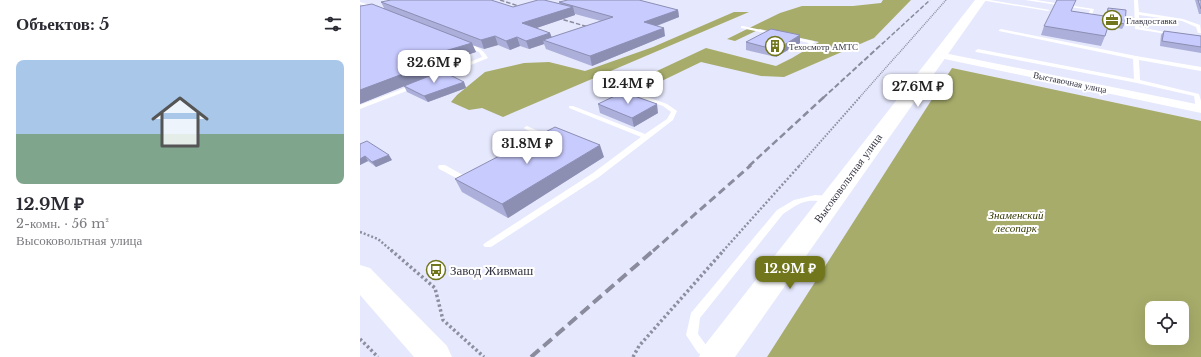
<!DOCTYPE html>
<html lang="ru">
<meta charset="utf-8">
<style>
body{margin:0;font-family:"Libre Baskerville",serif;background:#f2f2f3;color:#2b2b33;height:100vh;display:flex;flex-direction:column;font-size:15px;white-space:nowrap}
*{box-sizing:border-box;margin:0}
p{font-size:13px;color:#7c7c81}
.icon{flex:none;width:22px;height:22px;fill:none;stroke:currentColor;stroke-width:2;stroke-linecap:round;stroke-linejoin:round}
.map{position:relative;flex:1;overflow:hidden}
.sheet{display:flex;flex-direction:column;background:#fff;width:360px}
.sheet>*{flex:none}
.buttons{position:absolute;left:785px;top:301px;display:grid;gap:8px}
.buttons a{display:grid;place-items:center;width:44px;height:44px;border-radius:8px;background:#fff;box-shadow:0 4px 16px #0002;font-size:20px}
.price{position:absolute;translate:-50% -34px;padding:0 9px;border-radius:8px;background:#fff;color:#222;font-size:13px;line-height:26px;filter:drop-shadow(0 1px 2px #0008)}
.price::after{content:'';position:absolute;left:50%;top:24px;width:12px;height:9px;margin-left:-6px;background:inherit;clip-path:polygon(0 0,100% 0,50% 100%)}
.price.active{background:#71761d;color:#fff}
ul{padding:0;list-style:none}
li{display:grid;align-content:center;gap:8px;height:212px;padding:0 16px}
li span{display:grid;place-items:center;height:124px;border-radius:8px;color:#555}
li>.icon{margin-inline-start:auto}
span .icon{width:72px;height:72px;fill:#fffc;stroke-width:1}
li b{font-size:17px}
h2{display:flex;justify-content:space-between;align-items:center;height:48px;padding:0 16px;font-size:17px}
main{display:flex;flex:1;min-height:0}
.map>svg:first-child{display:block}
.forest{fill:#a7ac6a;fill-rule:evenodd}
.lines{fill:none;stroke-linecap:round;stroke-linejoin:round}
.path-far3{stroke:#8d8e9f;stroke-width:1.5;stroke-dasharray:1 1;stroke-linecap:butt}
.path-far2{stroke:#8d8e9f;stroke-width:2;stroke-dasharray:1.5 1.5;stroke-linecap:butt}
.path-far1{stroke:#8d8e9f;stroke-width:2.5;stroke-dasharray:2 2;stroke-linecap:butt}
.path{stroke:#8d8e9f;stroke-width:3.5;stroke-dasharray:2.5 2.5;stroke-linecap:butt}
.service{fill:#fff;fill-rule:evenodd}
.minor{fill:#fff;fill-rule:evenodd}
.secondary{fill:#fff;fill-rule:evenodd}
.primary{fill:#fff;fill-rule:evenodd}
.rail-far4{stroke:#8a8b9c;stroke-width:1.5;stroke-dasharray:4.5 2;stroke-linecap:butt}
.rail-far3{stroke:#8a8b9c;stroke-width:2;stroke-dasharray:5.5 2.5;stroke-linecap:butt}
.rail-far2{stroke:#8a8b9c;stroke-width:2.5;stroke-dasharray:7 3.5;stroke-linecap:butt}
.rail-far1{stroke:#8a8b9c;stroke-width:3;stroke-dasharray:8 4.5;stroke-linecap:butt}
.rail{stroke:#8a8b9c;stroke-width:4;stroke-dasharray:11 5.5;stroke-linecap:butt}
.wall{fill:#acafda;fill-rule:evenodd}
.shaded-wall{fill:#8c8eb2}
.building{fill:#c8cbfe;stroke:#8c8eb2}
.labels{text-anchor:middle;dominant-baseline:central;stroke-width:4;stroke-linejoin:round;paint-order:stroke}
.far-poi-label{font-size:9px;fill:#323340;stroke:#fff;text-anchor:start}
.far-street-label{font-size:9px;fill:#323340;stroke:#fff}
.street-label{font-size:11px;fill:#323340;stroke:#fff}
.park-label{font-size:11px;font-style:italic;fill:#373a04;stroke:#fff}
.near-poi-label{font-size:13px;fill:#323340;stroke:#fff;text-anchor:start}
</style>
<main>
<section class="sheet">
<h2>Объектов: 5<svg class="icon" aria-label="filters" viewBox="0 0 24 24"><path d="M4 7h16M4 17h16"/><circle cx="9" cy="7" r="2"/><circle cx="15" cy="17" r="2"/></svg></h2>
<ul>
<li><span style="background:linear-gradient(#a9c7e8 60%,#7fa58c 0)"><svg class="icon" aria-label="home" viewBox="0 0 24 24"><path d="M3 11l9-7 9 7M6 9v11h12V9"/></svg></span><div><b>12.9M ₽</b><p>2-комн. · 56 m²</p><p>Высоковольтная улица</p></div></li>
</ul>
</section>
<div class="map">
<svg width="841" height="357" viewBox="0 0 841 357">
<rect width="100%" height="100%" fill="#e6e8fd"/>
<g class="forest">
<path d="M 523,0 L 551,0 L 514,38 L 424,77 L 401,76 L 341,62 L 283,90 L 267,85 L 346,48 L 416,66 L 432,58 L 459,42 L 400,29 L 375,41 L 367,39 L 420,13 L 442,6 L 493,6 L 521,3 Z"/>
<path d="M 374,12 L 389,12 L 143,117 L 122,108 L 109,110 L 91,102 L 97,95 L 125,72 L 164,63 L 189,62 L 225,71 L 293,47 Z"/>
<path d="M 592,68 L 841,121 L 841,357 L 407,357 ZM 792,308 L 822,308 L 822,338 L 792,338 Z"/>
</g>
<g class="lines">
<path class="path-far3" d="M 499,98 L 586,0"/>
<path class="path-far2" d="M 439,166 L 500,97"/>
<g class="path-far1">
<path d="M 0,232 L 18,239 L 32,251"/>
<path d="M 363,251 L 440,165"/>
</g>
<g class="path">
<path d="M 31,250 L 75,288 L 83,320 L 124,357"/>
<path d="M 0,339 L 18,357"/>
<path d="M 273,357 L 279,346 L 364,250"/>
</g>
<g class="service">
<path d="M 620,0 L 630,0 L 690,10 L 688,11 Z"/>
<path d="M 665,0 L 676,0 L 734,9 L 730,21 L 728,22 L 726,21 L 730,10 Z"/>
<path d="M 774,0 L 778,0 L 779,12 L 823,19 L 840,25 L 841,33 L 838,33 L 836,27 L 822,21 L 779,15 L 779,27 L 815,34 L 813,35 L 775,29 Z"/>
<path d="M 0,2 L 16,7 L 17,8 L 15,9 L 0,4 Z"/>
<path d="M 383,26 L 415,33 L 417,34 L 415,35 L 381,28 L 381,26 Z"/>
<path d="M 641,29 L 776,56 L 841,67 L 841,71 L 779,60 L 780,80 L 839,94 L 841,101 L 841,110 L 837,110 L 836,109 L 834,96 L 777,83 L 616,52 L 615,51 L 618,49 L 774,79 L 773,59 L 639,31 L 639,30 Z"/>
<path d="M 428,36 L 453,41 L 455,42 L 442,51 L 440,50 L 440,48 L 449,43 L 428,38 Z"/>
<path d="M 102,43 C 113,43 123,49 128,58 L 79,78 L 75,78 L 75,76 L 122,57 L 119,52 L 102,45 Z"/>
<path d="M 55,84 L 58,86 L 57,87 L 0,109 L 0,105 Z"/>
<path d="M 253,85 L 307,104 L 317,111 L 313,120 L 239,177 L 131,247 L 125,247 L 123,245 L 125,243 L 233,173 L 281,137 L 209,108 L 209,106 L 213,106 L 285,134 L 307,119 L 311,112 L 303,106 L 251,88 L 251,86 Z"/>
<path d="M 167,126 L 187,135 L 189,136 L 183,141 L 177,141 L 176,139 L 180,136 L 165,129 L 164,128 L 165,127 Z"/>
<path d="M 79,165 L 85,165 L 103,175 L 110,173 L 114,175 C 103,186 90,174 79,169 L 78,167 Z"/>
<path d="M 455,195 L 469,196 L 473,199 C 468,204 456,200 449,201 C 439,202 431,209 423,214 L 340,318 L 338,334 L 346,345 L 355,350 L 357,354 L 356,357 L 345,357 L 338,353 L 326,335 L 331,313 L 417,210 L 434,200 Z"/>
</g>
<path class="minor" d="M 579,52 L 841,105 L 841,113 L 575,57 L 573,55 Z"/>
<path class="secondary" d="M 615,0 L 626,0 L 375,357 L 339,357 L 344,346 Z"/>
<path class="primary" d="M 0,265 L 10,268 L 87,346 L 92,357 L 54,357 L 0,295 Z"/>
<g class="rail-far4">
<path d="M 140,0 L 168,9"/>
<path d="M 191,16 L 235,29"/>
<path d="M 522,44 L 570,0"/>
</g>
<path class="rail-far3" d="M 463,98 L 523,43"/>
<path class="rail-far2" d="M 389,166 L 464,97"/>
<path class="rail-far1" d="M 293,251 L 391,165"/>
<path class="rail" d="M 171,357 L 294,250"/>
</g>
<g class="wall">
<path d="M 835,0 L 841,0 L 841,14 L 839,14 Z"/>
<path d="M 21,2 L 153,7 L 200,4 L 199,2 L 318,10 L 319,17 L 297,26 L 305,36 L 232,66 L 186,49 L 184,44 L 169,49 L 160,46 L 150,50 L 138,45 L 124,49 L 112,45 L 116,52 L 73,66 L 77,73 L 104,82 L 106,88 L 68,102 L 47,92 L 44,86 L 0,104 L 24,8 ZM 215,14 L 241,21 L 192,38 L 190,33 L 176,28 L 215,15 Z"/>
<path d="M 748,8 L 765,24 L 762,29 L 748,26 L 745,36 L 741,46 L 681,35 L 684,26 L 712,11 L 746,17 Z"/>
<path d="M 804,31 L 841,36 L 841,53 L 800,46 L 801,35 Z"/>
<path d="M 386,42 L 440,43 L 416,57 L 386,50 Z"/>
<path d="M 238,104 L 298,113 L 274,127 L 240,113 Z"/>
<path d="M 0,144 L 32,160 L 16,167 L 8,161 L 0,165 Z"/>
<path d="M 244,157 L 148,218 L 102,192 L 95,179 Z"/>
</g>
<g class="shaded-wall">
<path d="M 213,7 L 215,15 L 165,32 L 162,23 Z"/>
<path d="M 318,10 L 319,17 L 285,30 L 284,22 Z"/>
<path d="M 304,28 L 305,36 L 232,66 L 230,56 Z"/>
<path d="M 190,33 L 193,41 L 183,40 L 184,44 L 169,49 L 166,41 Z"/>
<path d="M 440,35 L 440,43 L 416,57 L 416,50 Z"/>
<path d="M 135,36 L 138,45 L 124,49 L 121,40 Z"/>
<path d="M 157,37 L 160,46 L 150,50 L 146,41 Z"/>
<path d="M 112,43 L 116,52 L 73,66 L 77,73 L 0,104 L 0,90 L 61,58 Z"/>
<path d="M 104,82 L 106,88 L 68,102 L 64,96 Z"/>
<path d="M 297,104 L 298,113 L 274,127 L 272,118 Z"/>
<path d="M 240,145 L 244,157 L 148,218 L 142,204 Z"/>
<path d="M 29,155 L 32,160 L 16,167 L 12,162 Z"/>
<path d="M 5,156 L 8,161 L 0,165 L 0,159 Z"/>
</g>
<g class="building">
<path d="M 31,0 L 131,0 L 153,7 L 178,0 L 184,0 L 213,7 L 162,23 L 190,33 L 166,41 L 157,37 L 146,41 L 135,36 L 121,40 L 21,2 Z"/>
<path d="M 208,0 L 279,0 L 318,10 L 284,22 L 304,28 L 230,56 L 183,40 L 253,17 L 199,2 Z"/>
<path d="M 697,0 L 716,0 L 711,11 L 751,17 L 745,36 L 684,26 Z"/>
<path d="M 838,0 L 841,0 L 841,9 Z"/>
<path d="M 12,4 L 112,43 L 61,58 L 72,63 L 0,90 L 0,6 L 1,6 Z"/>
<path d="M 748,8 L 766,10 L 765,24 L 750,21 L 751,17 L 747,17 Z"/>
<path d="M 411,29 L 440,35 L 416,50 L 386,42 Z"/>
<path d="M 804,31 L 841,36 L 841,47 L 802,41 Z"/>
<path d="M 82,71 L 104,82 L 64,96 L 44,86 Z"/>
<path d="M 263,92 L 297,104 L 272,118 L 238,104 Z"/>
<path d="M 195,127 L 240,145 L 142,204 L 95,179 Z"/>
<path d="M 7,141 L 29,155 L 12,162 L 5,156 L 0,159 L 0,144 Z"/>
</g>
<defs>
<symbol id="office-ring" viewBox="-11 -11 22 22"><circle r="9.5" fill="#fff" stroke="#71761d" stroke-width="1.5"/><path d="M-6-3h4V-5.5h4V-3h4V5H-6ZM-1-4.5V-3h2v-1.5ZM-6 0V1H6V0Z" fill="#71761d"/></symbol>
<symbol id="building-ring" viewBox="-11 -11 22 22"><circle r="9.5" fill="#fff" stroke="#71761d" stroke-width="1.5"/><path d="M-4-6H4V6H1V3H-1V6H-4ZM-2.5-4.3h1.7v1.8h-1.7ZM.8-4.3h1.7v1.8H.8ZM-2.5-1h1.7V.8h-1.7ZM.8-1h1.7V.8H.8Z" fill="#71761d"/></symbol>
<symbol id="bus-ring" viewBox="-11 -11 22 22"><circle r="9.5" fill="#fff" stroke="#71761d" stroke-width="1.5"/><path d="M-5-6H5V4H4V6H2V4H-2V6H-4V4H-5ZM-3.5-4V0h7V-4ZM-3.5 1.2v1.5H-2V1.2ZM2 1.2v1.5H3.5V1.2Z" fill="#71761d"/></symbol>
</defs>
<g fill-rule="evenodd">
<use href="#office-ring" x="741" y="9" width="22" height="22"/>
<use href="#building-ring" x="404" y="35" width="22" height="22"/>
<use href="#bus-ring" x="65" y="259" width="22" height="22"/>
</g>
<g class="labels">
<g class="far-poi-label">
<text x="766" y="20">Главдоставка</text>
<text x="429" y="46">Техосмотр АМТС</text>
</g>
<g class="far-street-label">
<text transform="translate(710 82) rotate(12)">Выставочная улица</text>
</g>
<g class="street-label">
<text transform="translate(488 178) rotate(-54)">Высоковольтная улица</text>
</g>
<g class="park-label">
<text x="656" y="215">Знаменский<tspan x="656" dy="13">лесопарк</tspan></text>
</g>
<g class="near-poi-label">
<text x="90" y="270">Завод Живмаш</text>
</g>
</g>
</svg>
<div class="buttons">
<a><svg class="icon" aria-label="locate" viewBox="0 0 24 24"><circle cx="12" cy="12" r="6"/><path d="M12 2v4M12 18v4M2 12h4M18 12h4"/></svg></a>
</div>
<b class="price" style="left:74px;top:84px">32.6M ₽</b>
<b class="price" style="left:268px;top:105px">12.4M ₽</b>
<b class="price" style="left:558px;top:108px">27.6M ₽</b>
<b class="price" style="left:167px;top:165px">31.8M ₽</b>
<b class="price active" style="left:430px;top:290px">12.9M ₽</b>
</div>
</main>
